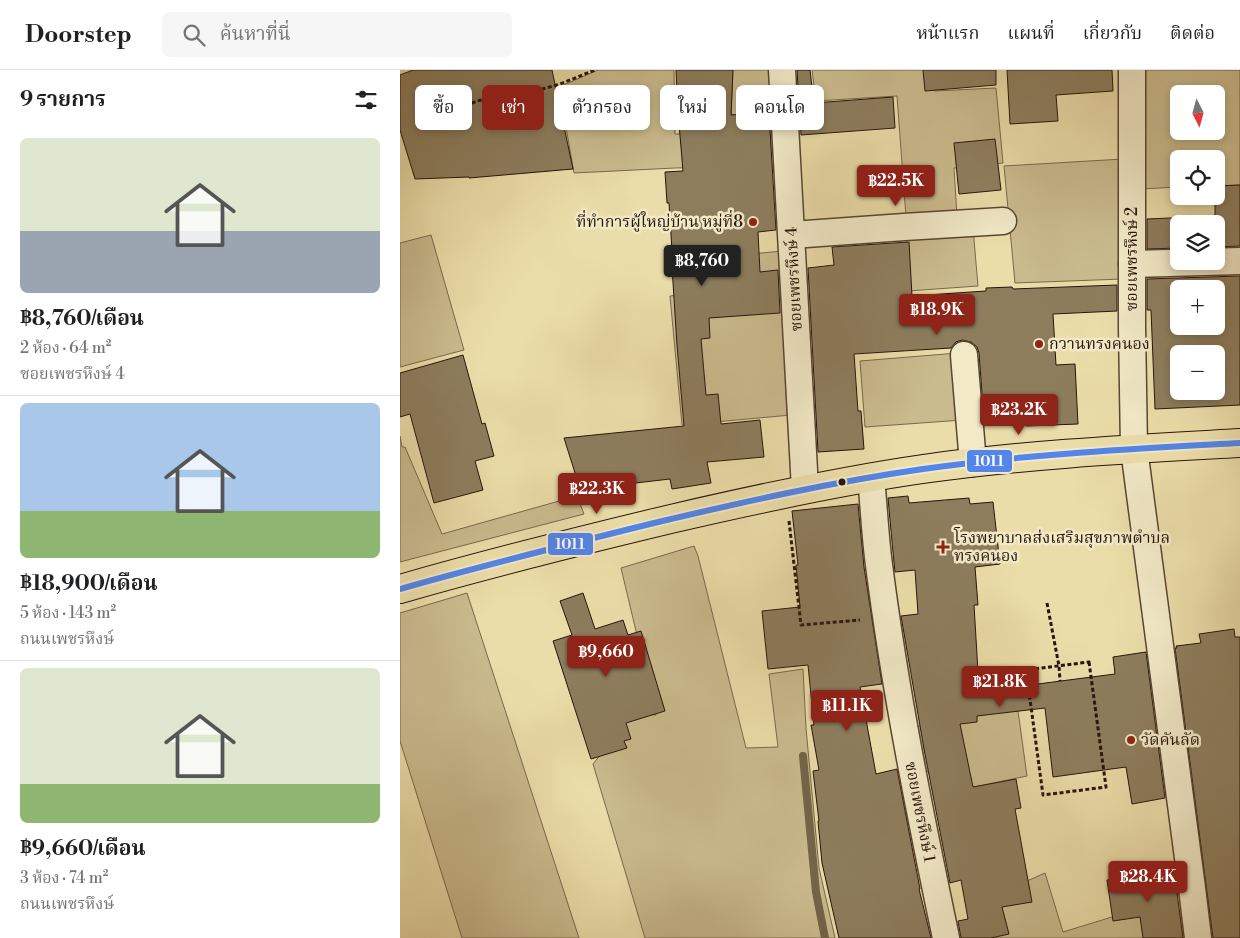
<!DOCTYPE html>
<html lang="th">
<meta charset="utf-8">
<style>
body{margin:0;font-family:"Libre Bodoni","Noto Serif Thai",serif;background:#f6f6f6;color:#202124;height:100vh;display:flex;flex-direction:column;font-size:19px;white-space:nowrap}
*{box-sizing:border-box;margin:0}
p{font-size:16px;color:#757577}
.icon{flex:none;width:28px;height:28px;fill:none;stroke:currentColor;stroke-width:2;stroke-linecap:round;stroke-linejoin:round}
.map{position:relative;flex:1;overflow:hidden}
.details{display:flex;flex-direction:column;background:#fff;width:400px}
.details>*{flex:none}
.guide{position:absolute;left:15px;top:15px;width:475px;height:45px;display:flex;gap:10px}
.needle{width:32px;rotate:174deg}
.fabs{position:absolute;left:770px;top:15px;display:grid;gap:10px}
.fabs a{display:grid;place-items:center;width:55px;height:55px;border-radius:8px;background:#fff;box-shadow:0 2px 8px #0003;font-size:25px}
.price{position:absolute;translate:-50% -42px;padding:0 11px;border-radius:5px;background:#8f2418;color:#fff;font-size:16px;line-height:32px;filter:drop-shadow(0 1px 2px #0008)}
.price::after{content:'';position:absolute;left:50%;top:30px;width:15px;height:11px;margin-left:-8px;background:inherit;clip-path:polygon(0 0,100% 0,50% 100%)}
.price.on{background:#222;color:#fff}
ul{padding:0;list-style:none}
li{display:grid;align-content:center;gap:10px;height:265px;padding:0 20px}
li+li{border-top:1px solid #e0e0e0}
li span{display:grid;place-items:center;height:155px;border-radius:8px;color:#555}
li>.icon{margin-inline-start:auto}
span .icon{width:90px;height:90px;fill:#fffc;stroke-width:1}
li b{font-size:21px}
h2{display:flex;justify-content:space-between;align-items:center;height:60px;padding:0 20px;font-size:21px}
.pill{padding:0 18px;border-radius:8px;background:#fff;box-shadow:0 2px 8px #0003;font-size:18px;line-height:45px}
.pill.on{background:#8f2418;color:#fff}
header{display:flex;align-items:center;gap:30px;box-sizing:border-box;height:70px;padding:0 25px;background:#fff;border-bottom:1px solid #e0e0e0}
header strong{font-size:24px}
nav{display:flex;gap:28px;margin-inline-start:auto;font-size:18px}
.search{width:350px;height:45px;background:#f6f6f6;display:flex;align-items:center;gap:12px;box-sizing:border-box;padding:0 18px;border-radius:8px;color:#757577;font-size:19px}
main{display:flex;flex:1;min-height:0}
.map>svg:first-child{display:block}
.green{fill:#cabb8e;stroke:#78684c;fill-rule:evenodd}
.lines{fill:none;stroke-linecap:round;stroke-linejoin:round}
.stream{stroke:#746449;stroke-width:8}
.building{fill:#8d7d5d;stroke:#27140b;fill-rule:evenodd}
.minor-casing{stroke:#584632;stroke-width:29}
.major-casing{stroke:#27140b;stroke-width:30}
.path{stroke:#27140b;stroke-width:3;stroke-dasharray:4 2.5;stroke-linecap:butt}
.minor{stroke:#f2e9c7;stroke-width:26}
.major{stroke:#ebdda9;stroke-width:28}
.bus-1-casing{stroke:#f2e9c7;stroke-width:10}
.bus-1{stroke:#5385ea;stroke-width:6}
.poi-dot{fill:#8f2418;stroke:#f2e9c7;stroke-width:2}
.bus-dot{fill:#27140b;stroke:#f2e9c7;stroke-width:2}
.labels{text-anchor:middle;dominant-baseline:central;stroke-width:5;stroke-linejoin:round;paint-order:stroke}
.poi-label{font-size:16px;fill:#27140b;stroke:#f2e9c7;text-anchor:start}
.street-label{font-size:16px;fill:#27140b;stroke:#f2e9c7}
.line-badge{stroke:#f2e9c7;stroke-width:2}
.badge-label{font-size:14px;text-anchor:middle;font-weight:bold;fill:#fff}
</style>
<header>
<strong>Doorstep</strong>
<div class="search"><svg class="icon" aria-label="search" viewBox="0 0 24 24"><circle cx="10" cy="10" r="6"/><path d="M15 15l6 6"/></svg>ค้นหาที่นี่</div>
<nav><a>หน้าแรก</a><a>แผนที่</a><a>เกี่ยวกับ</a><a>ติดต่อ</a></nav>
</header>
<main>
<section class="details">
<h2>9 รายการ<svg class="icon" aria-label="filters" viewBox="0 0 24 24"><path d="M4 7h16M4 17h16"/><circle cx="9" cy="7" r="2"/><circle cx="15" cy="17" r="2"/></svg></h2>
<ul>
<li><span style="background:linear-gradient(#dfe7d0 60%,#9aa5b1 0)"><svg class="icon" aria-label="home" viewBox="0 0 24 24"><path d="M3 11l9-7 9 7M6 9v11h12V9"/></svg></span><div><b>฿8,760/เดือน</b><p>2 ห้อง · 64 m²</p><p>ซอยเพชรหึงษ์ 4</p></div></li>
<li><span style="background:linear-gradient(#a9c7e8 70%,#8fb573 0)"><svg class="icon" aria-label="home" viewBox="0 0 24 24"><path d="M3 11l9-7 9 7M6 9v11h12V9"/></svg></span><div><b>฿18,900/เดือน</b><p>5 ห้อง · 143 m²</p><p>ถนนเพชรหึงษ์</p></div></li>
<li><span style="background:linear-gradient(#dfe7d0 75%,#8fb573 0)"><svg class="icon" aria-label="home" viewBox="0 0 24 24"><path d="M3 11l9-7 9 7M6 9v11h12V9"/></svg></span><div><b>฿9,660/เดือน</b><p>3 ห้อง · 74 m²</p><p>ถนนเพชรหึงษ์</p></div></li>
</ul>
</section>
<div class="map">
<svg width="840" height="868" viewBox="0 0 840 868">
<rect width="100%" height="100%" fill="#ebdda9"/>
<filter id="stains"><feTurbulence type="fractalNoise" baseFrequency=".004" numOctaves="4"/><feColorMatrix values="0 0 0 0 .2 0 0 0 0 .09 0 0 0 0 .02 0 0 0 .5 -.17"/></filter>
<radialGradient id="worn" r=".72"><stop offset=".6" stop-color="#630" stop-opacity="0"/><stop offset="1" stop-color="#630" stop-opacity=".3"/></radialGradient>
<g class="green">
<path d="M 198,0 L 274,0 L 275,64 L 377,62 L 380,96 L 275,98 L 174,103 L 159,17 Z"/>
<path d="M 333,0 L 370,0 L 374,44 L 331,45 Z"/>
<path d="M 412,0 L 531,0 L 535,21 L 596,18 L 603,93 L 554,98 L 557,146 L 506,147 L 497,26 L 416,31 Z"/>
<path d="M 742,0 L 840,0 L 840,115 L 816,116 L 816,89 L 779,89 L 779,117 L 741,119 ZM 779,24 L 816,24 L 816,61 L 779,61 Z"/>
<path d="M 723,89 L 723,209 L 615,213 L 604,96 Z"/>
<path d="M 573,158 L 578,216 L 508,221 L 506,161 Z"/>
<path d="M 31,165 L 64,280 L 0,297 L 0,173 Z"/>
<path d="M 383,181 L 391,345 L 282,355 L 270,226 L 309,221 L 307,188 Z"/>
<path d="M 558,283 L 563,350 L 465,357 L 460,291 Z"/>
<path d="M 0,366 L 2,377 L 5,377 L 42,464 L 177,426 L 184,444 L 0,492 Z"/>
<path d="M 294,476 L 298,486 L 346,678 L 378,677 L 369,604 L 403,599 L 406,658 L 419,798 L 435,868 L 245,868 L 193,694 L 234,643 L 256,645 L 221,498 Z"/>
<path d="M 67,523 L 179,868 L 62,868 L 0,671 L 0,543 Z"/>
<path d="M 617,634 L 627,706 L 560,720 L 556,697 L 518,703 L 512,658 Z"/>
<path d="M 645,803 L 663,862 L 712,847 L 840,841 L 840,868 L 591,868 L 582,831 Z"/>
</g>
<g class="lines">
<path class="stream" d="M 403,686 L 416,822 L 425,868"/>
</g>
<g class="building">
<path d="M 13,0 L 152,0 L 173,99 L 69,108 L 69,107 L 15,109 L 0,60 L 0,5 Z"/>
<path d="M 276,0 L 333,0 L 331,45 L 369,43 L 376,160 L 358,162 L 360,202 L 378,200 L 380,243 L 309,248 L 310,268 L 301,269 L 306,325 L 318,324 L 321,354 L 360,350 L 364,387 L 307,392 L 311,413 L 272,419 L 270,409 L 218,415 L 218,417 L 181,422 L 164,368 L 284,356 L 277,275 L 272,197 L 273,197 L 269,133 L 267,133 L 265,102 L 283,101 L 278,42 Z"/>
<path d="M 397,0 L 410,0 L 414,33 L 493,27 L 495,58 L 401,65 Z"/>
<path d="M 523,0 L 596,0 L 596,15 L 525,21 Z"/>
<path d="M 607,0 L 712,0 L 713,21 L 656,25 L 658,51 L 610,54 Z"/>
<path d="M 595,69 L 601,120 L 559,124 L 554,73 Z"/>
<path d="M 840,115 L 840,176 L 816,177 L 816,154 L 779,154 L 779,178 L 747,179 L 747,149 L 815,146 L 815,126 L 816,126 L 816,116 Z"/>
<path d="M 509,172 L 512,226 L 586,221 L 586,218 L 612,217 L 613,219 L 717,215 L 717,241 L 653,244 L 656,295 L 675,294 L 678,354 L 626,356 L 625,335 L 583,337 L 579,283 L 577,277 L 571,272 L 562,270 L 556,272 L 551,278 L 454,284 L 458,341 L 461,341 L 464,379 L 418,382 L 408,198 L 434,195 L 432,177 Z"/>
<path d="M 840,206 L 840,335 L 755,339 L 751,240 L 747,240 L 747,209 ZM 779,219 L 816,219 L 816,256 L 779,256 ZM 779,284 L 816,284 L 816,321 L 779,321 Z"/>
<path d="M 63,285 L 82,354 L 85,353 L 94,386 L 75,391 L 83,420 L 34,433 L 10,344 L 0,347 L 0,303 Z"/>
<path d="M 508,426 L 509,433 L 569,428 L 570,434 L 593,432 L 600,494 L 575,497 L 578,535 L 574,535 L 578,602 L 605,600 L 607,618 L 715,604 L 713,587 L 746,582 L 765,728 L 732,734 L 726,697 L 653,707 L 645,638 L 577,646 L 577,652 L 560,654 L 573,717 L 616,709 L 621,738 L 615,739 L 632,832 L 602,837 L 609,864 L 591,868 L 561,868 L 558,851 L 568,849 L 561,810 L 550,813 L 524,679 L 501,546 L 518,544 L 515,500 L 495,502 L 493,482 L 488,428 Z"/>
<path d="M 458,434 L 464,497 L 482,614 L 460,617 L 476,704 L 497,699 L 520,819 L 519,819 L 531,868 L 439,868 L 422,793 L 418,751 L 419,751 L 413,701 L 419,700 L 411,655 L 414,655 L 408,595 L 368,599 L 362,541 L 400,537 L 396,495 L 398,495 L 392,441 Z"/>
<path d="M 183,523 L 195,559 L 223,550 L 228,565 L 241,561 L 265,641 L 226,653 L 231,669 L 224,671 L 227,678 L 191,689 L 153,571 L 172,565 L 160,531 Z"/>
<path d="M 834,559 L 835,567 L 840,567 L 840,868 L 813,868 L 775,578 L 777,578 L 776,576 L 801,573 L 799,564 Z"/>
<path d="M 774,800 L 783,868 L 743,868 L 740,847 L 713,851 L 707,810 Z"/>
</g>
<g class="lines">
<defs>
<g id="minor">
<path d="M 382,0 L 405,419"/>
<path d="M 732,0 L 732,257 L 734,379 L 792,818 L 798,868"/>
<path d="M 392,165 L 504,157 L 603,151"/>
<path d="M 732,194 L 840,191"/>
<path d="M 564,285 L 573,393"/>
<path d="M 471,408 C 474,437 475,466 479,495 C 495,620 520,744 546,868"/>
</g>
<path id="major" d="M 0,519 C 91,493 183,470 275,448 C 357,429 439,411 523,399 C 628,384 734,379 840,373"/>
</defs>
<use href="#minor" class="minor-casing"/>
<use href="#major" class="major-casing"/>
<g class="path">
<path d="M 47,41 L 90,27 L 132,22 L 160,14 L 195,0"/>
<path d="M 389,451 L 401,555 L 460,550"/>
<path d="M 647,533 L 659,596 L 660,611"/>
<path d="M 689,592 L 706,717 L 643,725 L 626,600 Z"/>
</g>
<use href="#minor" class="minor"/>
<use href="#major" class="major"/>
<defs>
<path id="bus-1" d="M 0,519 C 84,495 169,474 254,453 C 343,432 432,412 523,399 C 628,384 734,379 840,373"/>
</defs>
<use href="#bus-1" class="bus-1-casing"/>
<use href="#bus-1" class="bus-1"/>
</g>
<g class="poi-dot">
<circle cx="353" cy="152" r="5"/>
<circle cx="639" cy="274" r="5"/>
<path d="M540.5 469.5h5v5h5v5h-5v5h-5v-5h-5v-5h5z"/>
<circle cx="731" cy="670" r="5"/>
</g>
<circle class="bus-dot" cx="442" cy="412" r="4.5"/>
<g class="labels">
<g class="poi-label">
<text x="343" y="152" text-anchor="end">ที่ทำการผู้ใหญ่บ้าน หมู่ที่8</text>
<text x="649" y="274">กวานทรงคนอง</text>
<text x="554" y="468">โรงพยาบาลส่งเสริมสุขภาพตำบล<tspan x="554" dy="18">ทรงคนอง</tspan></text>
<text x="741" y="670">วัดคันลัด</text>
</g>
<g class="street-label">
<text transform="translate(732 189) rotate(-90)">ซอยเพชรหึงษ์ 2</text>
<text transform="translate(394 209) rotate(-93)">ซอยเพชรหึงษ์ 4</text>
<text transform="translate(520 742) rotate(79)">ซอยเพชรหึงษ์ 1</text>
</g>
</g>
<g class="line-badge">
<rect x="566" y="379" width="47" height="24" rx="5" fill="#5385ea"/>
<rect x="147" y="462" width="47" height="24" rx="5" fill="#5385ea"/>
</g>
<g class="badge-label">
<text x="589" y="396">1011</text>
<text x="170" y="479">1011</text>
</g>
<rect width="100%" height="100%" filter="url(#stains)"/>
<rect width="100%" height="100%" fill="url(#worn)"/>
</svg>
<div class="fabs">
<a><svg class="needle" viewBox="-14 -14 28 28"><path d="M0-13l5 13h-10z" fill="#e53935"/><path d="M0 13l5-13h-10z" fill="#757577"/></svg></a>
<a><svg class="icon" aria-label="locate" viewBox="0 0 24 24"><circle cx="12" cy="12" r="6"/><path d="M12 2v4M12 18v4M2 12h4M18 12h4"/></svg></a>
<a><svg class="icon" aria-label="layers" viewBox="0 0 24 24"><path d="M12 4l9 5-9 5-9-5zM3 14l9 5 9-5"/></svg></a>
<a>+</a>
<a>−</a>
</div>
<b class="price" style="left:496px;top:137px">฿22.5K</b>
<b class="price on" style="left:302px;top:217px">฿8,760</b>
<b class="price" style="left:537px;top:266px">฿18.9K</b>
<b class="price" style="left:619px;top:366px">฿23.2K</b>
<b class="price" style="left:197px;top:445px">฿22.3K</b>
<b class="price" style="left:206px;top:608px">฿9,660</b>
<b class="price" style="left:600px;top:638px">฿21.8K</b>
<b class="price" style="left:447px;top:662px">฿11.1K</b>
<b class="price" style="left:748px;top:833px">฿28.4K</b>
<div class="guide">
<a class="pill">ซื้อ</a>
<a class="pill on">เช่า</a>
<a class="pill">ตัวกรอง</a>
<a class="pill">ใหม่</a>
<a class="pill">คอนโด</a>
</div>
</div>
</main>
